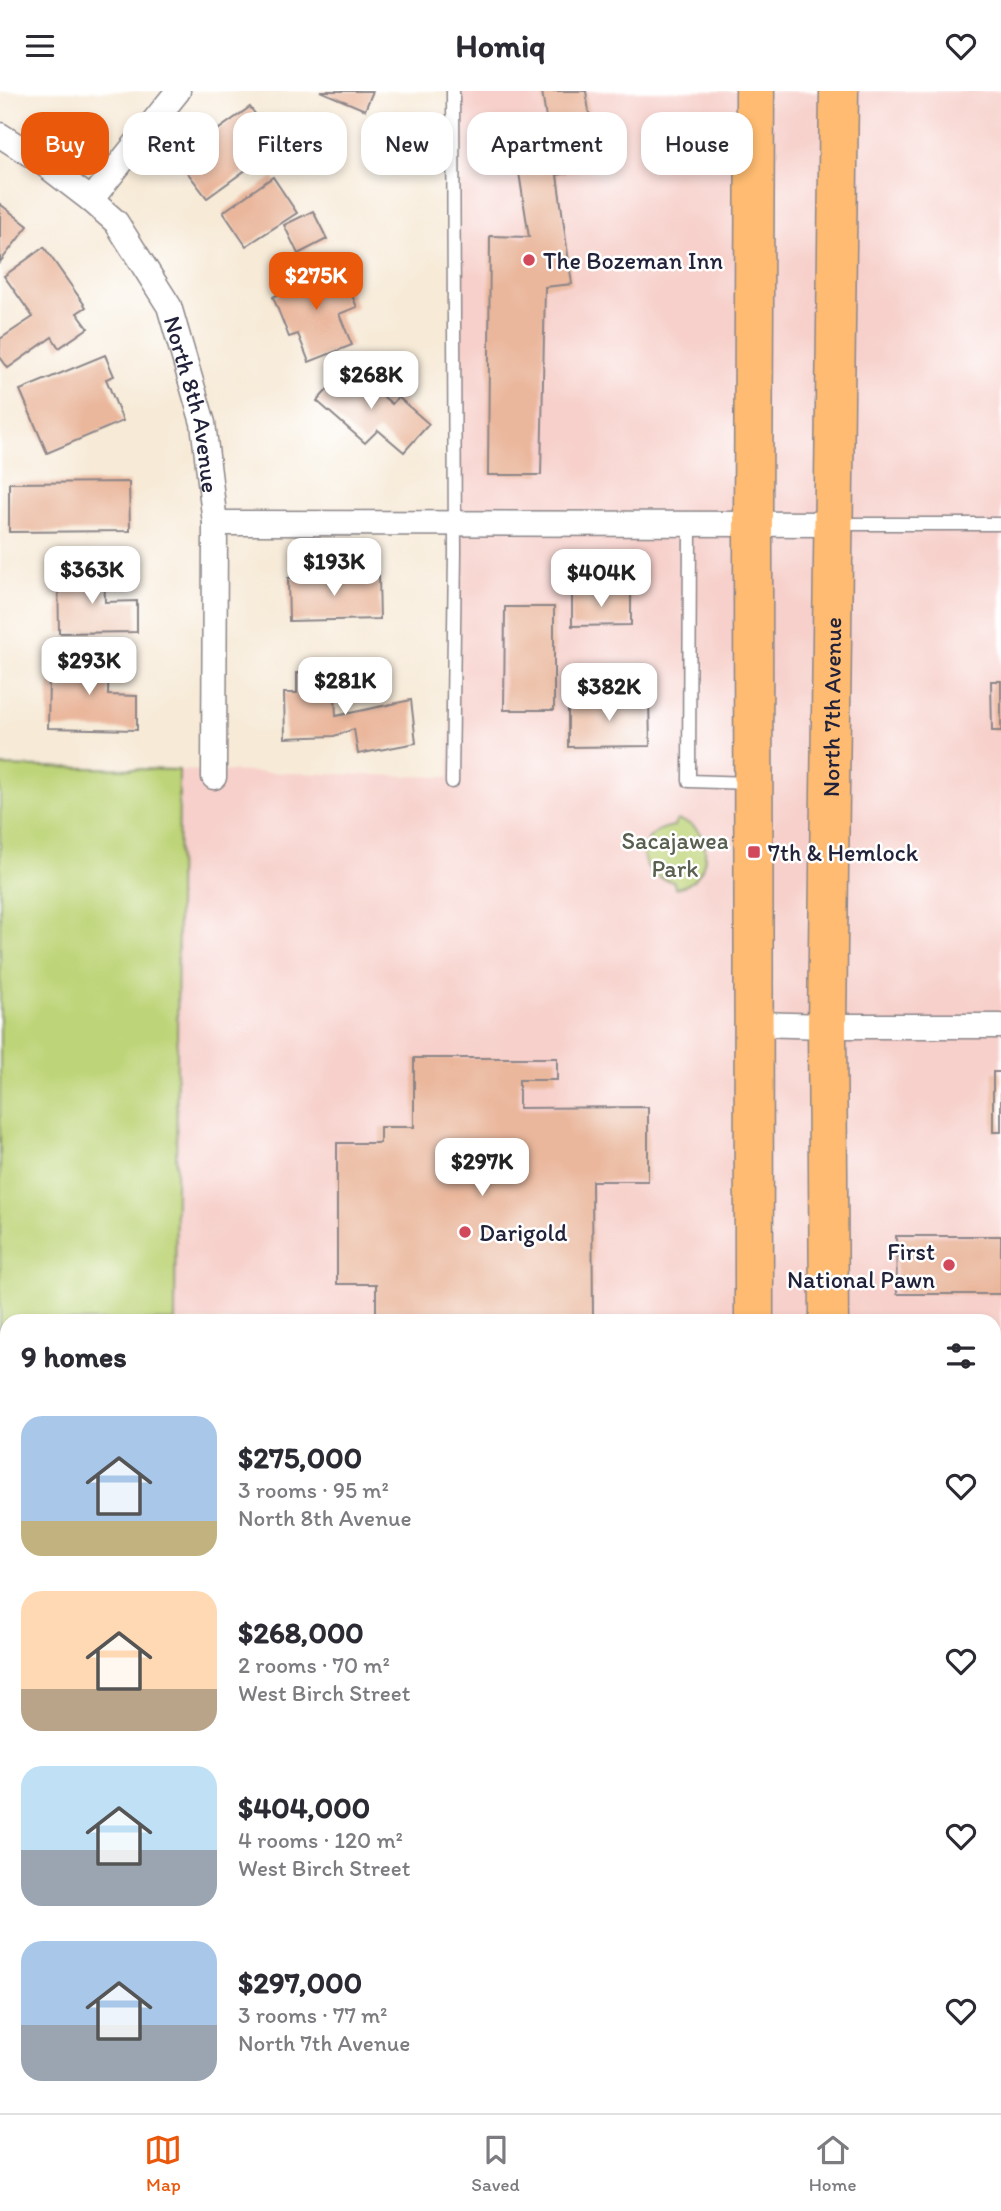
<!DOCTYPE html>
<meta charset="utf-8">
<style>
body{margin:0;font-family:Itim,sans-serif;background:#f7f7f7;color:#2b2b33;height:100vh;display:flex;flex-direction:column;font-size:26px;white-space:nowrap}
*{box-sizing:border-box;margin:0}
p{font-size:23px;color:#7c7c81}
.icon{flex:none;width:38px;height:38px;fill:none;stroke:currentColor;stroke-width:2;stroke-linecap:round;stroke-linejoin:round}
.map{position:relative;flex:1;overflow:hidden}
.details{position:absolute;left:0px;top:1223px;width:1001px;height:800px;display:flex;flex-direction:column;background:#fff;border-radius:21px 21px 0 0;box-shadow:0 4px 10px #0003}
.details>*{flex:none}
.hud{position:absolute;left:21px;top:21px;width:959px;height:63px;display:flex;gap:14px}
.price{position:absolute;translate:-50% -60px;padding:0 16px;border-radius:14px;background:#fff;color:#222;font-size:23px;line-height:46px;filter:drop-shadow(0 2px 4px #0008)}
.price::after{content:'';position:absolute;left:50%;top:42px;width:21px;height:16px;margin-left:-10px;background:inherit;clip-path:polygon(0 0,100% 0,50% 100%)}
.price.current{background:#ea580c;color:#fff}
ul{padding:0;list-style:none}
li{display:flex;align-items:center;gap:21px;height:175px;padding:0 21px}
li span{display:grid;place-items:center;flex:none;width:196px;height:140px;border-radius:21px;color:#555}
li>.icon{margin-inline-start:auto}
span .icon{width:84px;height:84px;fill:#fffc;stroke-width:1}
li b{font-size:30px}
h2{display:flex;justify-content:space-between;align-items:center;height:84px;padding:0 21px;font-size:30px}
.tag{padding:0 24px;border-radius:21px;background:#fff;box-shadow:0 4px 10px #0003;font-size:24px;line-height:63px}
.tag.current{background:#ea580c;color:#fff}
header{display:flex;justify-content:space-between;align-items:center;height:91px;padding:0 21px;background:#fff;font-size:32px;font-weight:800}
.dock{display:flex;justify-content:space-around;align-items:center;height:98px;border-top:2px solid #e1e1e2;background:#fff;font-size:19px;color:#7c7c81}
.dock a{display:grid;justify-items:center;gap:4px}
.dock .current{color:#ea580c}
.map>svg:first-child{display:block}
.built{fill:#f7d0cb}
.green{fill:#bed478;stroke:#707b5a;stroke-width:2}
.building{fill:#eab79c}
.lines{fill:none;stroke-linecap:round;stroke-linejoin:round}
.lane-casing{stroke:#8c8689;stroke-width:15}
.street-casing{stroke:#8c8689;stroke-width:27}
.secondary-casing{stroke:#8c8689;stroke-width:36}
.primary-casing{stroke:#8c8689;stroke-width:41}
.lane{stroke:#fff;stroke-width:12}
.street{stroke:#fff;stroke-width:24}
.secondary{stroke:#ffe4c6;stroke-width:33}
.primary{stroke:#febb71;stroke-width:38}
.poi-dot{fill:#d1495b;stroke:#fff;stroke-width:2.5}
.labels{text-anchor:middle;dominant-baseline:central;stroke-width:5;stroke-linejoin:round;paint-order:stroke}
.poi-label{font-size:24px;fill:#22223b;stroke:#fff;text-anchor:start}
.street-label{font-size:24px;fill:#22223b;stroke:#fff}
.park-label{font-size:24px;fill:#596050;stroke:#fff}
</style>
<header><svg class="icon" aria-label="menu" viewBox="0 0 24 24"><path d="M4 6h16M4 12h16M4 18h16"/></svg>Homiq<svg class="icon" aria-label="heart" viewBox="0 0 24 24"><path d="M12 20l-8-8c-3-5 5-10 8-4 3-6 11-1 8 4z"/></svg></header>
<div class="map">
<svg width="1001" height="2022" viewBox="0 0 1001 2022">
<rect width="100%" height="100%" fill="#fff"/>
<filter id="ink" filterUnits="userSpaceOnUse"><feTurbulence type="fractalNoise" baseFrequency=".0143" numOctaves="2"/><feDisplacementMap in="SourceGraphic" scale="14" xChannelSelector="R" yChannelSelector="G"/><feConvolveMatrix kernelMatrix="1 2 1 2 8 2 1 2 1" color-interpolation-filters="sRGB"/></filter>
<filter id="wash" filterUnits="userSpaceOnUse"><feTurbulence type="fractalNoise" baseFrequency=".00686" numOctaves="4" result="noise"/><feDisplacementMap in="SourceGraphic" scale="28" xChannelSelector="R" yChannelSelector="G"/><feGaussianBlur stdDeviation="1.57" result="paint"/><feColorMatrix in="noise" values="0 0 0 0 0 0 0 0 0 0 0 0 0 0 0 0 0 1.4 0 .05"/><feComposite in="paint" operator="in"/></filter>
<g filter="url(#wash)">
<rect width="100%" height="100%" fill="#f7ead7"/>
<g class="built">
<path d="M 462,0 L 1001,0 L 1001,2022 L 849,2022 L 849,2016 L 994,2016 L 994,1230 L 175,1230 L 179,679 L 449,686 Z"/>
<rect x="416" y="2016" width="298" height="6"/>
</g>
<g class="green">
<path d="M 0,675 L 179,679 L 175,1230 L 7,1230 L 7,2016 L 416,2016 L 416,2022 L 0,2022 Z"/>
<path d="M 677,729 C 682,730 689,732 693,735 C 710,749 709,778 691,791 C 687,795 681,796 675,797 L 674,791 C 633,783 633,741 674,735 Z"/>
</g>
<g id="blocks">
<g class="building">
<path d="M 320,0 L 373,0 L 365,19 Z"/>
<path d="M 542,0 L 586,0 L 597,77 L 557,84 L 572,193 L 545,196 L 541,384 L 488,384 L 490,145 L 529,146 L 518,75 L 552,69 Z"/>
<path d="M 250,16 L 279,55 L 207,107 L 184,77 L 204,62 L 198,53 Z"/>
<path d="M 273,86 L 297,122 L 246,155 L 223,121 Z"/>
<path d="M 0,113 L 28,135 L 0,171 Z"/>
<path d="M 313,120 L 327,148 L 298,163 L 284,134 Z"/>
<path d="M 44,156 L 86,216 L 77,222 L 88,237 L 59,257 L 52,246 L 8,277 L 0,266 L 0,248 L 33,226 L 4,185 Z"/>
<path d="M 314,176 L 320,190 L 342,181 L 357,216 L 339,223 L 352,254 L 309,271 L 298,243 L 289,246 L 273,206 L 283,201 L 279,190 Z"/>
<path d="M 105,264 L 114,285 L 106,288 L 123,330 L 47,362 L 20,299 Z"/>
<path d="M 349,275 L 392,313 L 398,306 L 429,333 L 404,361 L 378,339 L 365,352 L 317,310 Z"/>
<path d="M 129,391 L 130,440 L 9,441 L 9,392 Z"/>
<path d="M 104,481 L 105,511 L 137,510 L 137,541 L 59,542 L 58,482 Z"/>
<path d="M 379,485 L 380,528 L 289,530 L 288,487 Z"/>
<path d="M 631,500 L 631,534 L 572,535 L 572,501 Z"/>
<path d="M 505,516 L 554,516 L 554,619 L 504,619 Z"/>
<path d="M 64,561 L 109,561 L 108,604 L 137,605 L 137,639 L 48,637 L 49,589 L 64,590 Z"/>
<path d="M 297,582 L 334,584 L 336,625 L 411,609 L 416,652 L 358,663 L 354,638 L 334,645 L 285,647 L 284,602 L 297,602 Z"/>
<path d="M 991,590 L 1001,590 L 1001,640 L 992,640 Z"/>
<path d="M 649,608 L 650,655 L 568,656 L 568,609 Z"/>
<path d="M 414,967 L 557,967 L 557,989 L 519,989 L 519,1017 L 648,1016 L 648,1090 L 592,1090 L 593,1230 L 376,1230 L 376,1193 L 337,1193 L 337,1052 L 380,1052 L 380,1036 L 414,1036 Z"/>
<rect x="993" y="981" width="8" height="60"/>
<path d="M 896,1145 L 1001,1145 L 1001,1203 L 897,1203 Z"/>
<rect x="994" y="1247" width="7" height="61"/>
<path d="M 573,2018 L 574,2022 L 520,2022 L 520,2019 Z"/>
</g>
</g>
</g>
<g filter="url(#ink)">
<use href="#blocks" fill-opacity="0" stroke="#8c8689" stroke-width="2"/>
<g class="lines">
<defs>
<g id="lane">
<path d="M 690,433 L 689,690 L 750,692"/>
<path d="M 838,433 L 1001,433"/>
<path d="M 452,691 L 455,462 L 453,0"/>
<path d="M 994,1441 L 1001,1440"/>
</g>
<g id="street">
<path id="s1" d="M 0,44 L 39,69 L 91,109 L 116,131 L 169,215 L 203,332 L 215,432 L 214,686"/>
<path d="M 91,109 L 178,0"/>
<path d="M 215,432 L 835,433"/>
<path d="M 755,933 L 827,935 L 1001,935"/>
</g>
<path id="secondary" d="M 994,1938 L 1001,1938"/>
<g id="primary">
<path d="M 754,1230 L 753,433 L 755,0"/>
<path id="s2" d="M 829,1230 L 827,935 L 839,0"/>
<path d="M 833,2016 L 833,2022"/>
<path d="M 756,2022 L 756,2016"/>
</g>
</defs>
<use href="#lane" class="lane-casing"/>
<use href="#street" class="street-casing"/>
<use href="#secondary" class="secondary-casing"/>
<use href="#primary" class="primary-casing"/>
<use href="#lane" class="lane"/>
<use href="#street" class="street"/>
<use href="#secondary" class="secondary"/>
<use href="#primary" class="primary"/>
</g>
</g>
<g class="poi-dot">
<circle cx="529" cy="169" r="7"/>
<rect x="747" y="754" width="14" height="14" rx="3.5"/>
<circle cx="465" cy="1141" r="7"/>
<circle cx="949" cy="1174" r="7"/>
</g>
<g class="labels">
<g class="poi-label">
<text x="543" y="169">The Bozeman Inn</text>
<text x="768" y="761">7th &amp; Hemlock</text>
<text x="479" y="1141">Darigold</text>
<text x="935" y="1160" text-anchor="end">First<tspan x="935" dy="28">National Pawn</tspan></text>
</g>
<g class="street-label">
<text stroke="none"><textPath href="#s1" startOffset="346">North 8th Avenue</textPath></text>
<text stroke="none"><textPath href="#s2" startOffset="614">North 7th Avenue</textPath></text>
</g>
<g class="park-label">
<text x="675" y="749">Sacajawea<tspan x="675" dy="28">Park</tspan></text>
</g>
</g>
</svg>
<b class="price current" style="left:316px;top:221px">$275K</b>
<b class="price" style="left:371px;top:320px">$268K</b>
<b class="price" style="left:334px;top:507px">$193K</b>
<b class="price" style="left:92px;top:515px">$363K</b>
<b class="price" style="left:601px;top:518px">$404K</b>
<b class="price" style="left:89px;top:606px">$293K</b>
<b class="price" style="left:345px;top:626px">$281K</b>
<b class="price" style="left:609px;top:632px">$382K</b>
<b class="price" style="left:482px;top:1107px">$297K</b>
<div class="hud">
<a class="tag current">Buy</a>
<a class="tag">Rent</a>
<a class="tag">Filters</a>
<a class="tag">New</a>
<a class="tag">Apartment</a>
<a class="tag">House</a>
</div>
<section class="details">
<h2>9 homes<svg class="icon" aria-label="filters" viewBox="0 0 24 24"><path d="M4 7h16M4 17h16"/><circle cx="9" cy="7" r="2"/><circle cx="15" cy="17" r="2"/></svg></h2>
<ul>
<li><span style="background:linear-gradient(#a9c7e8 75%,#c2b280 0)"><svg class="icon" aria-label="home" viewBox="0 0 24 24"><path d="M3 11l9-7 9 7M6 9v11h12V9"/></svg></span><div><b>$275,000</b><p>3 rooms · 95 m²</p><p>North 8th Avenue</p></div><svg class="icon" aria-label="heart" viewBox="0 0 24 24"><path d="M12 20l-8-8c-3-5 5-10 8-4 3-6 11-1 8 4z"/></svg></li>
<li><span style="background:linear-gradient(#ffd9b3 70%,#b9a48a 0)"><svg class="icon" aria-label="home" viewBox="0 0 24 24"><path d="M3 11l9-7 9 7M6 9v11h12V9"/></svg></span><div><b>$268,000</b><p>2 rooms · 70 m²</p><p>West Birch Street</p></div><svg class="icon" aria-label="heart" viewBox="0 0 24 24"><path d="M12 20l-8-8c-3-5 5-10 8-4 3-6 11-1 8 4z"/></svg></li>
<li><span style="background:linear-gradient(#bfe0f5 60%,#9aa5b1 0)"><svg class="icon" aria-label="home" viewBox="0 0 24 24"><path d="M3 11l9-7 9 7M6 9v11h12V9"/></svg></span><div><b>$404,000</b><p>4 rooms · 120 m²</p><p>West Birch Street</p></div><svg class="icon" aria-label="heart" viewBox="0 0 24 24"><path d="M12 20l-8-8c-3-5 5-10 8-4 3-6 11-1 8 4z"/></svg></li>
<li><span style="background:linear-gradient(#a9c7e8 60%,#9aa5b1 0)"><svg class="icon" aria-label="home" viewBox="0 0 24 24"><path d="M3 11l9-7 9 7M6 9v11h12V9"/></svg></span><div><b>$297,000</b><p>3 rooms · 77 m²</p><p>North 7th Avenue</p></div><svg class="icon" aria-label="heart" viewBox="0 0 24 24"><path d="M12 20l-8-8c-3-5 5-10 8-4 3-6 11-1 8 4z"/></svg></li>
</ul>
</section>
</div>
<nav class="dock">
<a class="current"><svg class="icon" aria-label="map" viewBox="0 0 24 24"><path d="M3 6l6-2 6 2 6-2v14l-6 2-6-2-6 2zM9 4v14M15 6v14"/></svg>Map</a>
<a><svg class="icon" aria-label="saved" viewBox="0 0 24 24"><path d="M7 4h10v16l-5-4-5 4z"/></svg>Saved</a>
<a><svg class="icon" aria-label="home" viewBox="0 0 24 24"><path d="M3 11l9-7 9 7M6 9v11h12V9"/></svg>Home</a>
</nav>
